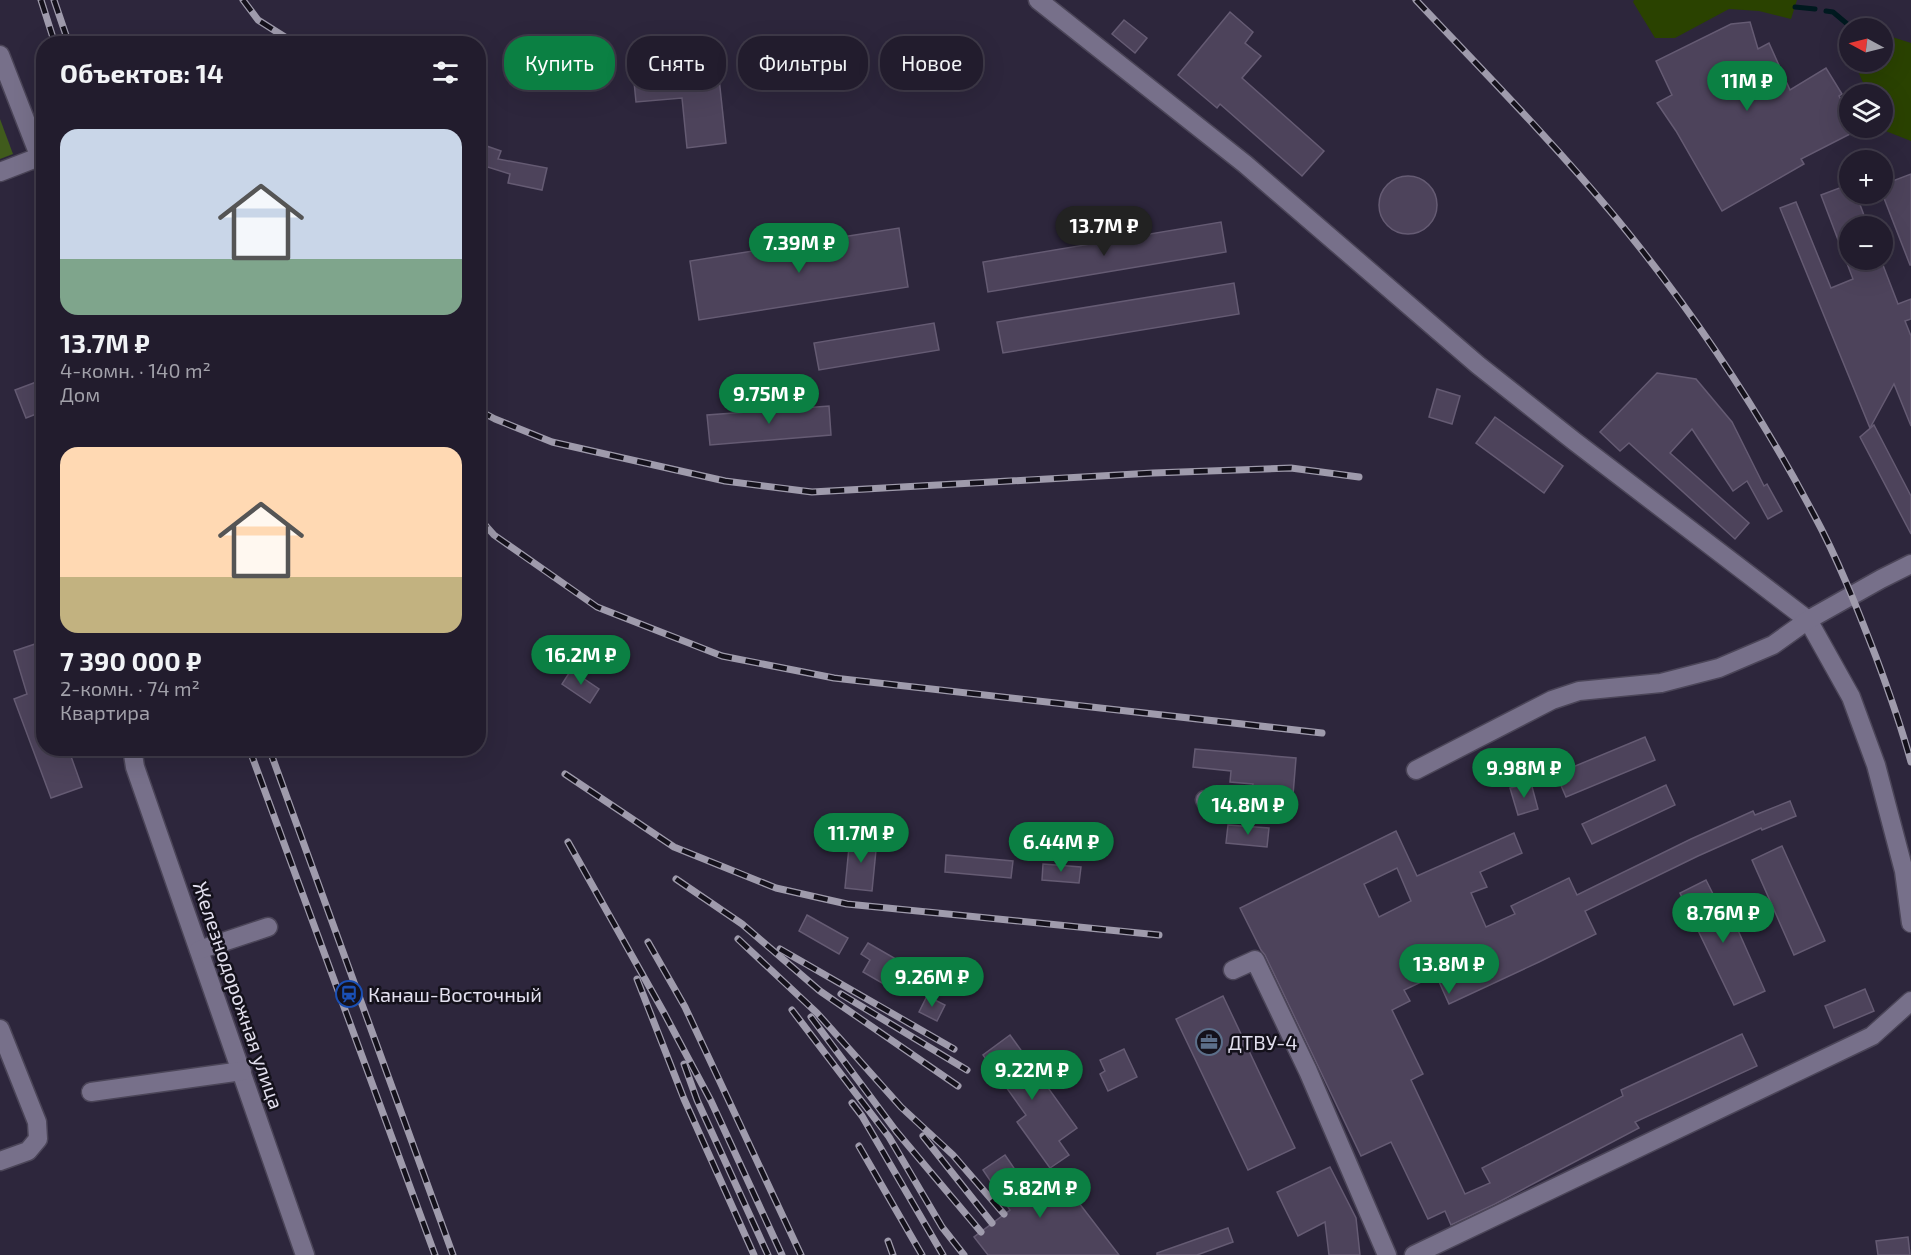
<!DOCTYPE html>
<html lang="ru">
<meta charset="utf-8">
<style>
body{margin:0;font-family:"Exo 2",sans-serif;background:#2a2535;color:#f1f3f6;height:100vh;display:flex;flex-direction:column;font-size:22px;white-space:nowrap}
*{box-sizing:border-box;margin:0}
p{font-size:20px;color:#a2a1aa}
.icon{flex:none;width:33px;height:33px;fill:none;stroke:currentColor;stroke-width:2;stroke-linecap:round;stroke-linejoin:round}
.map{position:relative;flex:1;overflow:hidden}
.side{position:absolute;left:36px;top:36px;width:450px;height:720px;display:flex;flex-direction:column;background:#221c2d;border-radius:24px;box-shadow:0 6px 24px #0002,0 0 0 2px #3f3a49}
.side>*{flex:none}
.hud{position:absolute;left:504px;top:36px;width:570px;height:54px;display:flex;gap:12px}
.needle{width:39px;rotate:277deg}
.tools{position:absolute;left:1839px;top:18px;display:grid;gap:12px}
.tools a{display:grid;place-items:center;width:54px;height:54px;border-radius:50%;background:#221c2d;box-shadow:0 6px 24px #0002,0 0 0 2px #3f3a49;font-size:30px}
.price{position:absolute;translate:-50% -51px;padding:0 14px;border-radius:21px;background:#0b8043;color:#fff;font-size:20px;line-height:39px;filter:drop-shadow(0 2px 3px #0008)}
.price::after{content:'';position:absolute;left:50%;top:36px;width:18px;height:14px;margin-left:-9px;background:inherit;clip-path:polygon(0 0,100% 0,50% 100%)}
.price.current{background:#222;color:#fff}
ul{padding:0;list-style:none}
li{display:grid;align-content:center;gap:12px;height:318px;padding:0 24px}
li span{display:grid;place-items:center;height:186px;border-radius:18px;color:#555}
li>.icon{margin-inline-start:auto}
span .icon{width:108px;height:108px;fill:#fffc;stroke-width:1}
li b{font-size:26px}
h2{display:flex;justify-content:space-between;align-items:center;height:72px;padding:0 24px;font-size:26px}
.pill{padding:0 21px;border-radius:24px;background:#221c2d;box-shadow:0 6px 24px #0002,0 0 0 2px #3f3a49;font-size:21px;line-height:54px}
.pill.current{background:#0b8043;color:#fff}
.map>svg:first-child{display:block}
.green{fill:#2a4200}
.forest{fill:#405b1c}
.lines{fill:none;stroke-linecap:round;stroke-linejoin:round}
.stream{stroke:#00191f;stroke-width:5}
.building{fill:#4d435b;stroke:#655b73;stroke-width:1.5;fill-rule:evenodd}
.minor-casing{stroke:#4b4558;stroke-width:21}
.minor{stroke:#77708a;stroke-width:18}
.rail-casing{stroke:#9f9bac;stroke-width:7}
.rail{stroke:#14111b;stroke-width:4.5;stroke-dasharray:14;stroke-linecap:butt}
.labels{text-anchor:middle;dominant-baseline:central;stroke-width:5;stroke-linejoin:round;paint-order:stroke}
.poi-label{font-size:20px;fill:#e3e0ef;stroke:#14111b;text-anchor:start}
.street-label{font-size:20px;fill:#e3e0ef;stroke:#14111b}
</style>
<div class="map">
<svg width="1911" height="1255" viewBox="0 0 1911 1255">
<rect width="100%" height="100%" fill="#2d263c"/>
<g class="green">
<path d="M 1634,0 L 1797,0 L 1791,19 L 1759,11 L 1729,9 L 1675,38 L 1655,38 L 1633,2 Z"/>
<path d="M 1883,34 L 1911,43 L 1911,141 L 1883,130 L 1882,94 L 1868,94 L 1854,62 L 1882,62 Z"/>
</g>
<path class="forest" d="M 0,119 L 13,154 L 0,159 Z"/>
<g class="lines">
<g class="stream">
<path d="M 1795,7 L 1815,9"/>
<path d="M 1826,11 L 1833,12 L 1852,28"/>
</g>
</g>
<g class="building">
<path d="M 1230,12 L 1253,32 L 1245,43 L 1261,56 L 1242,78 L 1324,151 L 1302,176 L 1220,104 L 1217,108 L 1178,75 Z"/>
<path d="M 1124,20 L 1147,38 L 1135,53 L 1112,34 Z"/>
<path d="M 1750,22 L 1758,49 L 1769,43 L 1790,90 L 1826,68 L 1842,94 L 1839,96 L 1850,115 L 1850,134 L 1801,159 L 1804,164 L 1722,211 L 1676,131 L 1657,103 L 1672,95 L 1656,61 L 1731,24 Z"/>
<path d="M 671,68 L 672,74 L 718,69 L 726,143 L 687,148 L 682,98 L 636,102 L 633,71 Z"/>
<path d="M 478,143 L 501,151 L 498,159 L 547,168 L 542,190 L 508,183 L 510,174 L 478,164 Z"/>
<path d="M 1911,174 L 1911,265 L 1910,265 L 1882,193 L 1882,185 Z"/>
<circle cx="1408" cy="205" r="29"/>
<path d="M 1850,184 L 1850,194 L 1856,194 L 1868,226 L 1850,226 L 1850,260 L 1881,260 L 1898,304 L 1911,299 L 1911,319 L 1905,321 L 1911,336 L 1911,426 L 1894,384 L 1870,428 L 1780,208 L 1796,202 L 1831,288 L 1853,279 L 1821,195 Z"/>
<path d="M 1221,222 L 1226,252 L 988,292 L 983,262 Z"/>
<path d="M 899,228 L 908,287 L 699,320 L 690,261 Z"/>
<path d="M 1234,283 L 1239,314 L 1003,353 L 997,322 Z"/>
<path d="M 934,323 L 939,350 L 819,370 L 814,343 Z"/>
<path d="M 1657,373 L 1696,379 L 1732,422 L 1764,486 L 1767,484 L 1782,511 L 1768,519 L 1747,481 L 1733,491 L 1692,429 L 1670,453 L 1749,523 L 1735,539 L 1629,443 L 1620,451 L 1600,432 Z"/>
<path d="M 44,379 L 44,411 L 26,418 L 15,390 Z"/>
<path d="M 1437,389 L 1460,396 L 1452,424 L 1429,417 Z"/>
<path d="M 829,406 L 831,435 L 710,445 L 707,415 Z"/>
<path d="M 1495,417 L 1563,466 L 1544,493 L 1476,443 Z"/>
<path d="M 1874,425 L 1911,496 L 1911,534 L 1860,437 Z"/>
<path d="M 38,643 L 44,660 L 44,748 L 68,748 L 82,787 L 51,798 L 14,699 L 27,694 L 14,651 Z"/>
<path d="M 571,670 L 599,689 L 590,703 L 562,684 Z"/>
<path d="M 1645,737 L 1655,760 L 1566,797 L 1556,774 Z"/>
<path d="M 1195,749 L 1296,758 L 1293,795 L 1252,791 L 1253,784 L 1230,782 L 1231,771 L 1193,767 Z"/>
<path d="M 1531,783 L 1538,809 L 1518,815 L 1510,788 Z"/>
<path d="M 1666,785 L 1675,805 L 1592,844 L 1582,824 Z"/>
<path d="M 1790,801 L 1796,816 L 1762,830 L 1761,828 L 1698,856 L 1585,911 L 1596,934 L 1539,962 L 1449,1004 L 1436,975 L 1404,990 L 1410,1001 L 1392,1010 L 1423,1074 L 1411,1080 L 1465,1194 L 1490,1183 L 1482,1168 L 1623,1096 L 1621,1090 L 1742,1034 L 1757,1066 L 1635,1122 L 1639,1128 L 1495,1204 L 1451,1225 L 1445,1211 L 1428,1219 L 1391,1142 L 1361,1156 L 1265,955 L 1261,950 L 1240,908 L 1396,831 L 1417,876 L 1514,833 L 1522,853 L 1480,872 L 1487,887 L 1471,893 L 1486,927 L 1515,914 L 1511,906 L 1569,878 L 1577,895 L 1691,839 L 1753,811 L 1755,815 ZM 1397,868 L 1411,901 L 1379,917 L 1364,884 Z"/>
<path d="M 1228,825 L 1269,828 L 1267,847 L 1226,843 Z"/>
<path d="M 850,837 L 877,840 L 872,891 L 845,888 Z"/>
<path d="M 1782,846 L 1825,941 L 1794,955 L 1752,860 Z"/>
<path d="M 946,855 L 1013,861 L 1011,878 L 945,872 Z"/>
<path d="M 1043,864 L 1081,867 L 1079,883 L 1042,880 Z"/>
<path d="M 1706,880 L 1727,922 L 1733,919 L 1765,991 L 1734,1005 L 1680,893 Z"/>
<path d="M 807,915 L 848,938 L 839,954 L 799,931 Z"/>
<path d="M 868,943 L 908,966 L 894,990 L 863,972 L 870,960 L 861,954 Z"/>
<path d="M 1865,989 L 1874,1011 L 1834,1028 L 1825,1006 Z"/>
<path d="M 927,996 L 945,1005 L 937,1021 L 919,1012 Z"/>
<path d="M 1223,996 L 1295,1148 L 1248,1170 L 1176,1019 Z"/>
<path d="M 1010,1035 L 1077,1128 L 1059,1141 L 1069,1155 L 1050,1168 L 1017,1122 L 1026,1115 L 983,1055 Z"/>
<path d="M 1124,1049 L 1137,1077 L 1108,1091 L 1100,1074 L 1105,1071 L 1100,1060 Z"/>
<path d="M 1005,1155 L 1031,1193 L 1056,1173 L 1119,1255 L 988,1255 L 974,1237 L 1010,1210 L 983,1170 Z"/>
<path d="M 1330,1167 L 1356,1218 L 1360,1255 L 1329,1255 L 1325,1222 L 1298,1236 L 1277,1192 Z"/>
<path d="M 1228,1228 L 1233,1242 L 1197,1255 L 1157,1255 L 1157,1253 Z"/>
<path d="M 1908,1237 L 1910,1255 L 1878,1255 L 1876,1241 Z"/>
</g>
<g class="lines">
<defs>
<g id="minor">
<path d="M 1038,0 L 1245,164 L 1478,365 L 1574,441 L 1808,620 L 1851,697 L 1876,765 L 1904,871 L 1911,923"/>
<path d="M 0,55 L 44,168"/>
<path d="M 0,172 L 39,157"/>
<path d="M 132,748 L 135,767 L 305,1255"/>
<path d="M 1416,770 L 1552,700 L 1579,691 L 1661,683 L 1719,668 L 1773,645 L 1808,620 L 1881,579 L 1911,564"/>
<path d="M 1205,800 L 1271,806"/>
<path d="M 199,950 L 268,927"/>
<path d="M 1233,970 L 1255,960 L 1308,1071 L 1387,1255"/>
<path d="M 0,1029 L 37,1122 L 38,1139 L 28,1151 L 0,1161"/>
<path d="M 91,1092 L 242,1071"/>
<path d="M 1414,1255 L 1872,1036 L 1911,1001"/>
</g>
</defs>
<use href="#minor" class="minor-casing"/>
<use href="#minor" class="minor"/>
<defs>
<g id="rail">
<path d="M 41,0 L 55,44"/>
<path d="M 54,0 L 69,44"/>
<path d="M 243,0 L 258,20 L 296,44"/>
<path d="M 1416,0 C 1484,72 1553,142 1616,218 C 1691,309 1758,409 1813,513 C 1838,559 1857,608 1876,657 C 1889,692 1901,726 1911,762"/>
<path d="M 478,410 L 495,419 L 552,442 L 725,481 L 812,492 L 1153,473 L 1291,468 L 1359,477"/>
<path d="M 478,517 L 494,535 L 597,607 L 722,656 L 834,678 L 1322,733"/>
<path d="M 249,748 L 435,1255"/>
<path d="M 269,748 L 453,1255"/>
<path d="M 565,774 L 674,847 L 776,888 L 847,904 L 1159,935"/>
<path d="M 568,842 L 663,1011 L 711,1101 L 782,1255"/>
<path d="M 676,879 L 742,924 L 820,991 L 958,1086"/>
<path d="M 738,939 L 817,1013 L 901,1107 L 953,1155 L 1004,1214"/>
<path d="M 648,942 L 685,1007 L 801,1255"/>
<path d="M 780,949 L 954,1049"/>
<path d="M 637,979 L 684,1099 L 754,1255"/>
<path d="M 841,994 L 967,1070"/>
<path d="M 792,1010 L 889,1137 L 942,1227 L 964,1255"/>
<path d="M 811,1017 L 896,1131 L 981,1232"/>
<path d="M 684,1064 L 697,1100 L 768,1255"/>
<path d="M 852,1103 L 862,1116 L 943,1255"/>
<path d="M 923,1136 L 992,1223"/>
<path d="M 859,1146 L 922,1255"/>
<path d="M 888,1241 L 893,1255"/>
</g>
</defs>
<use href="#rail" class="rail-casing"/>
<use href="#rail" class="rail"/>
</g>
<defs>
<symbol id="station-ring" viewBox="-11 -11 22 22"><circle r="9.5" fill="#14111b" stroke="#1a4fb4" stroke-width="1.5"/><path d="M-3-6H3Q5-6 5-4V2Q5 4 3 4L4.5 6H3L1.5 4h-3L-3 6H-4.5L-3 4Q-5 4-5 2V-4Q-5-6-3-6ZM-3.5-4v3h7v-3ZM-3.5 1v1.5H-2V1ZM2 1v1.5H3.5V1Z" fill="#1a4fb4"/></symbol>
<symbol id="office-ring" viewBox="-11 -11 22 22"><circle r="9.5" fill="#14111b" stroke="#5c6f8a" stroke-width="1.5"/><path d="M-6-3h4V-5.5h4V-3h4V5H-6ZM-1-4.5V-3h2v-1.5ZM-6 0V1H6V0Z" fill="#5c6f8a"/></symbol>
</defs>
<g fill-rule="evenodd">
<use href="#station-ring" x="334" y="979" width="30" height="30"/>
<use href="#office-ring" x="1194" y="1027" width="30" height="30"/>
</g>
<g class="labels">
<g class="poi-label">
<text x="368" y="994">Канаш-Восточный</text>
<text x="1228" y="1042">ДТВУ-4</text>
</g>
<g class="street-label">
<text transform="translate(239 995) rotate(71)">Железнодорожная улица</text>
</g>
</g>
</svg>
<div class="tools">
<a><svg class="needle" viewBox="-14 -14 28 28"><path d="M0-13l5 13h-10z" fill="#e53935"/><path d="M0 13l5-13h-10z" fill="#a2a1aa"/></svg></a>
<a><svg class="icon" aria-label="layers" viewBox="0 0 24 24"><path d="M12 4l9 5-9 5-9-5zM3 14l9 5 9-5"/></svg></a>
<a>+</a>
<a>−</a>
</div>
<b class="price" style="left:1747px;top:112px">11M ₽</b>
<b class="price current" style="left:1104px;top:257px">13.7M ₽</b>
<b class="price" style="left:799px;top:274px">7.39M ₽</b>
<b class="price" style="left:769px;top:425px">9.75M ₽</b>
<b class="price" style="left:581px;top:686px">16.2M ₽</b>
<b class="price" style="left:1524px;top:799px">9.98M ₽</b>
<b class="price" style="left:1248px;top:836px">14.8M ₽</b>
<b class="price" style="left:861px;top:864px">11.7M ₽</b>
<b class="price" style="left:1061px;top:873px">6.44M ₽</b>
<b class="price" style="left:1723px;top:944px">8.76M ₽</b>
<b class="price" style="left:1449px;top:995px">13.8M ₽</b>
<b class="price" style="left:932px;top:1008px">9.26M ₽</b>
<b class="price" style="left:1032px;top:1101px">9.22M ₽</b>
<b class="price" style="left:1040px;top:1219px">5.82M ₽</b>
<div class="hud">
<a class="pill current">Купить</a>
<a class="pill">Снять</a>
<a class="pill">Фильтры</a>
<a class="pill">Новое</a>
</div>
<section class="side">
<h2>Объектов: 14<svg class="icon" aria-label="filters" viewBox="0 0 24 24"><path d="M4 7h16M4 17h16"/><circle cx="9" cy="7" r="2"/><circle cx="15" cy="17" r="2"/></svg></h2>
<ul>
<li><span style="background:linear-gradient(#c9d6e8 70%,#7fa58c 0)"><svg class="icon" aria-label="home" viewBox="0 0 24 24"><path d="M3 11l9-7 9 7M6 9v11h12V9"/></svg></span><div><b>13.7M ₽</b><p>4-комн. · 140 m²</p><p>Дом</p></div></li>
<li><span style="background:linear-gradient(#ffd9b3 70%,#c2b280 0)"><svg class="icon" aria-label="home" viewBox="0 0 24 24"><path d="M3 11l9-7 9 7M6 9v11h12V9"/></svg></span><div><b>7 390 000 ₽</b><p>2-комн. · 74 m²</p><p>Квартира</p></div></li>
</ul>
</section>
</div>
